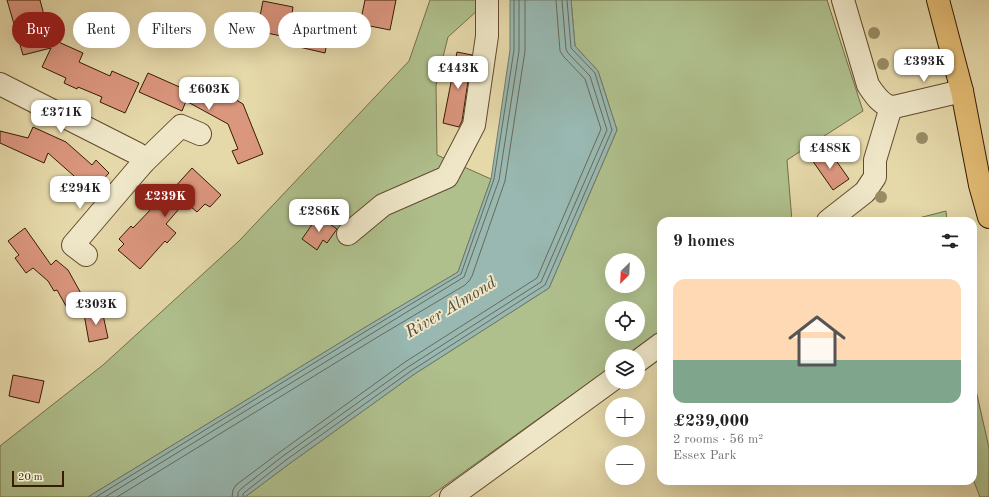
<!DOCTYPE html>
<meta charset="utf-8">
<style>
body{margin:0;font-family:"Old Standard TT",serif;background:#f2f2f2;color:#222;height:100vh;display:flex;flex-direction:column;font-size:15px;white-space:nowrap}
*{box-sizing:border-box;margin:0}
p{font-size:13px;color:#767676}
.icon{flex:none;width:22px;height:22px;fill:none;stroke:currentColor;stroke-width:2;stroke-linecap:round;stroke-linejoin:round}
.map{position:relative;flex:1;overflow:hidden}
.drawer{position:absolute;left:657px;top:217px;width:320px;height:268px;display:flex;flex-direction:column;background:#fff;border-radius:12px;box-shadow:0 4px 16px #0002}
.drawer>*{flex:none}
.top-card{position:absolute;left:12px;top:12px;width:380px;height:36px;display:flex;gap:8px}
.needle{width:26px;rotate:204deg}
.tools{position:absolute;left:605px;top:253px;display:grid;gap:8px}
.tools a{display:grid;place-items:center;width:40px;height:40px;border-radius:50%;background:#fff;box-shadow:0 4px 16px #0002;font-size:20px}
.scale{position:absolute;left:12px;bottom:10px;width:52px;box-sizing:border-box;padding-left:4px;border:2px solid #371c04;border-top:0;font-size:11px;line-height:14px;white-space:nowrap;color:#371c04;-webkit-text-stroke:3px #eee6c7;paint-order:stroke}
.price{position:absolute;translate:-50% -34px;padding:0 9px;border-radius:8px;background:#fff;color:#222;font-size:13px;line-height:26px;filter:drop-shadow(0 1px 2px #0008)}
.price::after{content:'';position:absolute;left:50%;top:24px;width:12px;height:9px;margin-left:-6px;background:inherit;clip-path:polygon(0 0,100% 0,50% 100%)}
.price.on{background:#8f2418;color:#fff}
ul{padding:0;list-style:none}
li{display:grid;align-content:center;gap:8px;height:212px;padding:0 16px}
li span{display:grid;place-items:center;height:124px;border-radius:12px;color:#555}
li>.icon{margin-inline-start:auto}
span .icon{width:72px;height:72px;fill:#fffc;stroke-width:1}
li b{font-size:17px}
h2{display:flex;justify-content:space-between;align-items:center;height:48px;padding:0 16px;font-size:17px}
.pill{padding:0 14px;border-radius:18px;background:#fff;box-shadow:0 4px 16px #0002;font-size:14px;line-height:36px}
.pill.on{background:#8f2418;color:#fff}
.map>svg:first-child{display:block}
.green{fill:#afc08d;stroke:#736e48;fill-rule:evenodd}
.water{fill:#98b8b1;stroke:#717a6c}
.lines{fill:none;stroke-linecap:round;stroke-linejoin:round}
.shore{stroke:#686a5a;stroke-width:1}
.building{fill:#db967e;stroke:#371c04}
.minor-casing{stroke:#624b2d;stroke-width:24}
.major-casing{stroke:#371c04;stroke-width:24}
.minor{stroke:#eee6c7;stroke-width:22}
.major{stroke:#e2bc74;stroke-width:22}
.tree{fill:#998c65}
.labels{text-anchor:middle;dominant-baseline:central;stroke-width:4;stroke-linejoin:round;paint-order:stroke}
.water-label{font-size:17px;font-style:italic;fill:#544b38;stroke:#eee6c7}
</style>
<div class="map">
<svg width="989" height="497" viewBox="0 0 989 497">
<rect width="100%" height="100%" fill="#e5d8a9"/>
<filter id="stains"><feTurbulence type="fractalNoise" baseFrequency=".005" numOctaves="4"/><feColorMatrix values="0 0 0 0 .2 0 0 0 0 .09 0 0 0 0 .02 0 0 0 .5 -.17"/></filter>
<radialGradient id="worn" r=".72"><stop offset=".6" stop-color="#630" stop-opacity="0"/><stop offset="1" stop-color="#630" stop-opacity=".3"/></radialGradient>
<g class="green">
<path d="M 430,0 L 489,0 L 448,37 L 436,85 L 437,155 L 491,179 L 458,272 L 369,325 L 88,497 L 0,497 L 0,446 L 103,365 L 239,241 L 409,61 Z"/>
<path d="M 571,0 L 827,0 L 863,111 L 787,160 L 792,221 L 661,221 L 661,331 L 626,356 L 612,356 L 612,366 L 429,497 L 245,497 L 289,464 L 413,375 L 549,288 L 617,130 L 598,71 L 575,46 ZM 612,260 L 638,260 L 638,286 L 612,286 ZM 612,308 L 638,308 L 638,334 L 612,334 Z"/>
<path d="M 946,211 L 947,221 L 907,221 Z"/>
<path d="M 973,377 L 989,448 L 989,497 L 980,497 L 973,479 Z"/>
</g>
<path class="water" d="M 510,0 L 571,0 L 575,46 L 598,71 L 617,130 L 549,288 L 413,375 L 289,464 L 245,497 L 88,497 L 369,325 L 458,272 L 491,179 L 510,50 Z"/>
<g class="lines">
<g class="shore">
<path d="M 96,497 L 371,328 L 461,274 L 494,179 L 514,50 L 514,0"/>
<path d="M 105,497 L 464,277 L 499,180 L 519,51 L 519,0"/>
<path d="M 117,497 L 376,338 L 465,285 L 469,281 L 472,276 L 505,181 L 525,51 L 525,0"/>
<path d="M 232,497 L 233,490 L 236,485 L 280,452 L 405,362 L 537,278 L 601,129 L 585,79 L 564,57 L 560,51 L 556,0"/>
<path d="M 238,497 L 238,492 L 242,488 L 283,456 L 408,367 L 541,282 L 607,130 L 590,76 L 568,53 L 566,49 L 562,0"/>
<path d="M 243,497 L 243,494 L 245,492 L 286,460 L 411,371 L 545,285 L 612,130 L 595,73 L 571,48 L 567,0"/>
</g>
</g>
<g class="building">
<path d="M 7,0 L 40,0 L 52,45 L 54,40 L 83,53 L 79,62 L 110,76 L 112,71 L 139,83 L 125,113 L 100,102 L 102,97 L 78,87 L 77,89 L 64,83 L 66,78 L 42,67 L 51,48 L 23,55 Z"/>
<path d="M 365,0 L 396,0 L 390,30 L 360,24 Z"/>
<path d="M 263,1 L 293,7 L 292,14 L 331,22 L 325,53 L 295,46 L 296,39 L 257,31 Z"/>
<path d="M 457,52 L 472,55 L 462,121 L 459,127 L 443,123 Z"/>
<path d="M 148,73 L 184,89 L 187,82 L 204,89 L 205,88 L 231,102 L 233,98 L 243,104 L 263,154 L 238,164 L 232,151 L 238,149 L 228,124 L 186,101 L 182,111 L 139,92 Z"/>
<path d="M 33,127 L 66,142 L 92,165 L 96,160 L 109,173 L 86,198 L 68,182 L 74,176 L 48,153 L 44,163 L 0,143 L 0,131 L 28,138 Z"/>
<path d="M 828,149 L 849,179 L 833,190 L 812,160 Z"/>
<path d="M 192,168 L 221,195 L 210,207 L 205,204 L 197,212 L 185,202 L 166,224 L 176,233 L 167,243 L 165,241 L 140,269 L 118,250 L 124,244 L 119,239 L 131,226 L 133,228 L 153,207 L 150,204 L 159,194 L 165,198 Z"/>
<path d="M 318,216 L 337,229 L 327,243 L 323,240 L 317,250 L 302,239 Z"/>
<path d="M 25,228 L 51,265 L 56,260 L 68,270 L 83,297 L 66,306 L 57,290 L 54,291 L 48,281 L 33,268 L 26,273 L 15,258 L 19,255 L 8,241 Z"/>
<path d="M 102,310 L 108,338 L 89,342 L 84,314 Z"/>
<path d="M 13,375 L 44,381 L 39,403 L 9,396 Z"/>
</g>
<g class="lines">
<defs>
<g id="minor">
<path d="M 843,0 L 868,85 C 874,94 882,107 894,107 L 962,91"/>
<path d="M 0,84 L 138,154 L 143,163"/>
<path d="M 828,221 L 865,192 L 875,177 L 875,160 L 891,107"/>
<path d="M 348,234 L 383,205 L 447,177 L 474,125 L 487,36 L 487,0"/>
<path d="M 86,255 L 73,245 L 143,163 L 181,126 L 200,134"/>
<path d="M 638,361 L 661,344"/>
<path d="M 451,497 L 612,380"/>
</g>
<path id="major" d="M 938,0 L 962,91 L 980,185 L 989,217"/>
</defs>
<use href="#minor" class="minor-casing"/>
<use href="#major" class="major-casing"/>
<use href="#minor" class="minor"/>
<use href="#major" class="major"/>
</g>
<g class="tree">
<circle cx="874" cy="33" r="6"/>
<circle cx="883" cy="64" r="6"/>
<circle cx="922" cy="138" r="6"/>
<circle cx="881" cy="197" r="6"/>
</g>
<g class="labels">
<g class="water-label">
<text transform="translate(451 308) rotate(-31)">River Almond</text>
</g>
</g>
<rect width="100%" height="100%" filter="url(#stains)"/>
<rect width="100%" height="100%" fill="url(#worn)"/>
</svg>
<div class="tools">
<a><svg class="needle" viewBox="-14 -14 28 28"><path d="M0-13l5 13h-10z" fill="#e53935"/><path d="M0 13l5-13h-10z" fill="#767676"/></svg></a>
<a><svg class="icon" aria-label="locate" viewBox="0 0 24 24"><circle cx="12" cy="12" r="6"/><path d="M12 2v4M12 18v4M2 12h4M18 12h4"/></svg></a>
<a><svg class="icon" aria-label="layers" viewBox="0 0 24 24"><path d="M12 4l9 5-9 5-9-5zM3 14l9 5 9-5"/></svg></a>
<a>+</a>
<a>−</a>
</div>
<div class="scale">20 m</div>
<b class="price" style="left:924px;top:83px">£393K</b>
<b class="price" style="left:458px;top:90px">£443K</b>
<b class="price" style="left:209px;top:111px">£603K</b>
<b class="price" style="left:61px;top:134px">£371K</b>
<b class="price" style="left:830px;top:170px">£488K</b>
<b class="price" style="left:80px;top:210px">£294K</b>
<b class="price on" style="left:165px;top:218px">£239K</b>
<b class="price" style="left:319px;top:233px">£286K</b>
<b class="price" style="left:96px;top:326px">£303K</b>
<div class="top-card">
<a class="pill on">Buy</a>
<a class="pill">Rent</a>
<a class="pill">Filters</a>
<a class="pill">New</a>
<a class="pill">Apartment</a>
</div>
<section class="drawer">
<h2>9 homes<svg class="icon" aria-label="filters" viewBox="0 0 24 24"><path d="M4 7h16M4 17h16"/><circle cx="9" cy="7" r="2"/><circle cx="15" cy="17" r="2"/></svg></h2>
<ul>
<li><span style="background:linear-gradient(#ffd9b3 65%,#7fa58c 0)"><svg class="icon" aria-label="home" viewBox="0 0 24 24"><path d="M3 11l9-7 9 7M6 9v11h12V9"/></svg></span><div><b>£239,000</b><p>2 rooms · 56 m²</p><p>Essex Park</p></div></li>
</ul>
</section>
</div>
